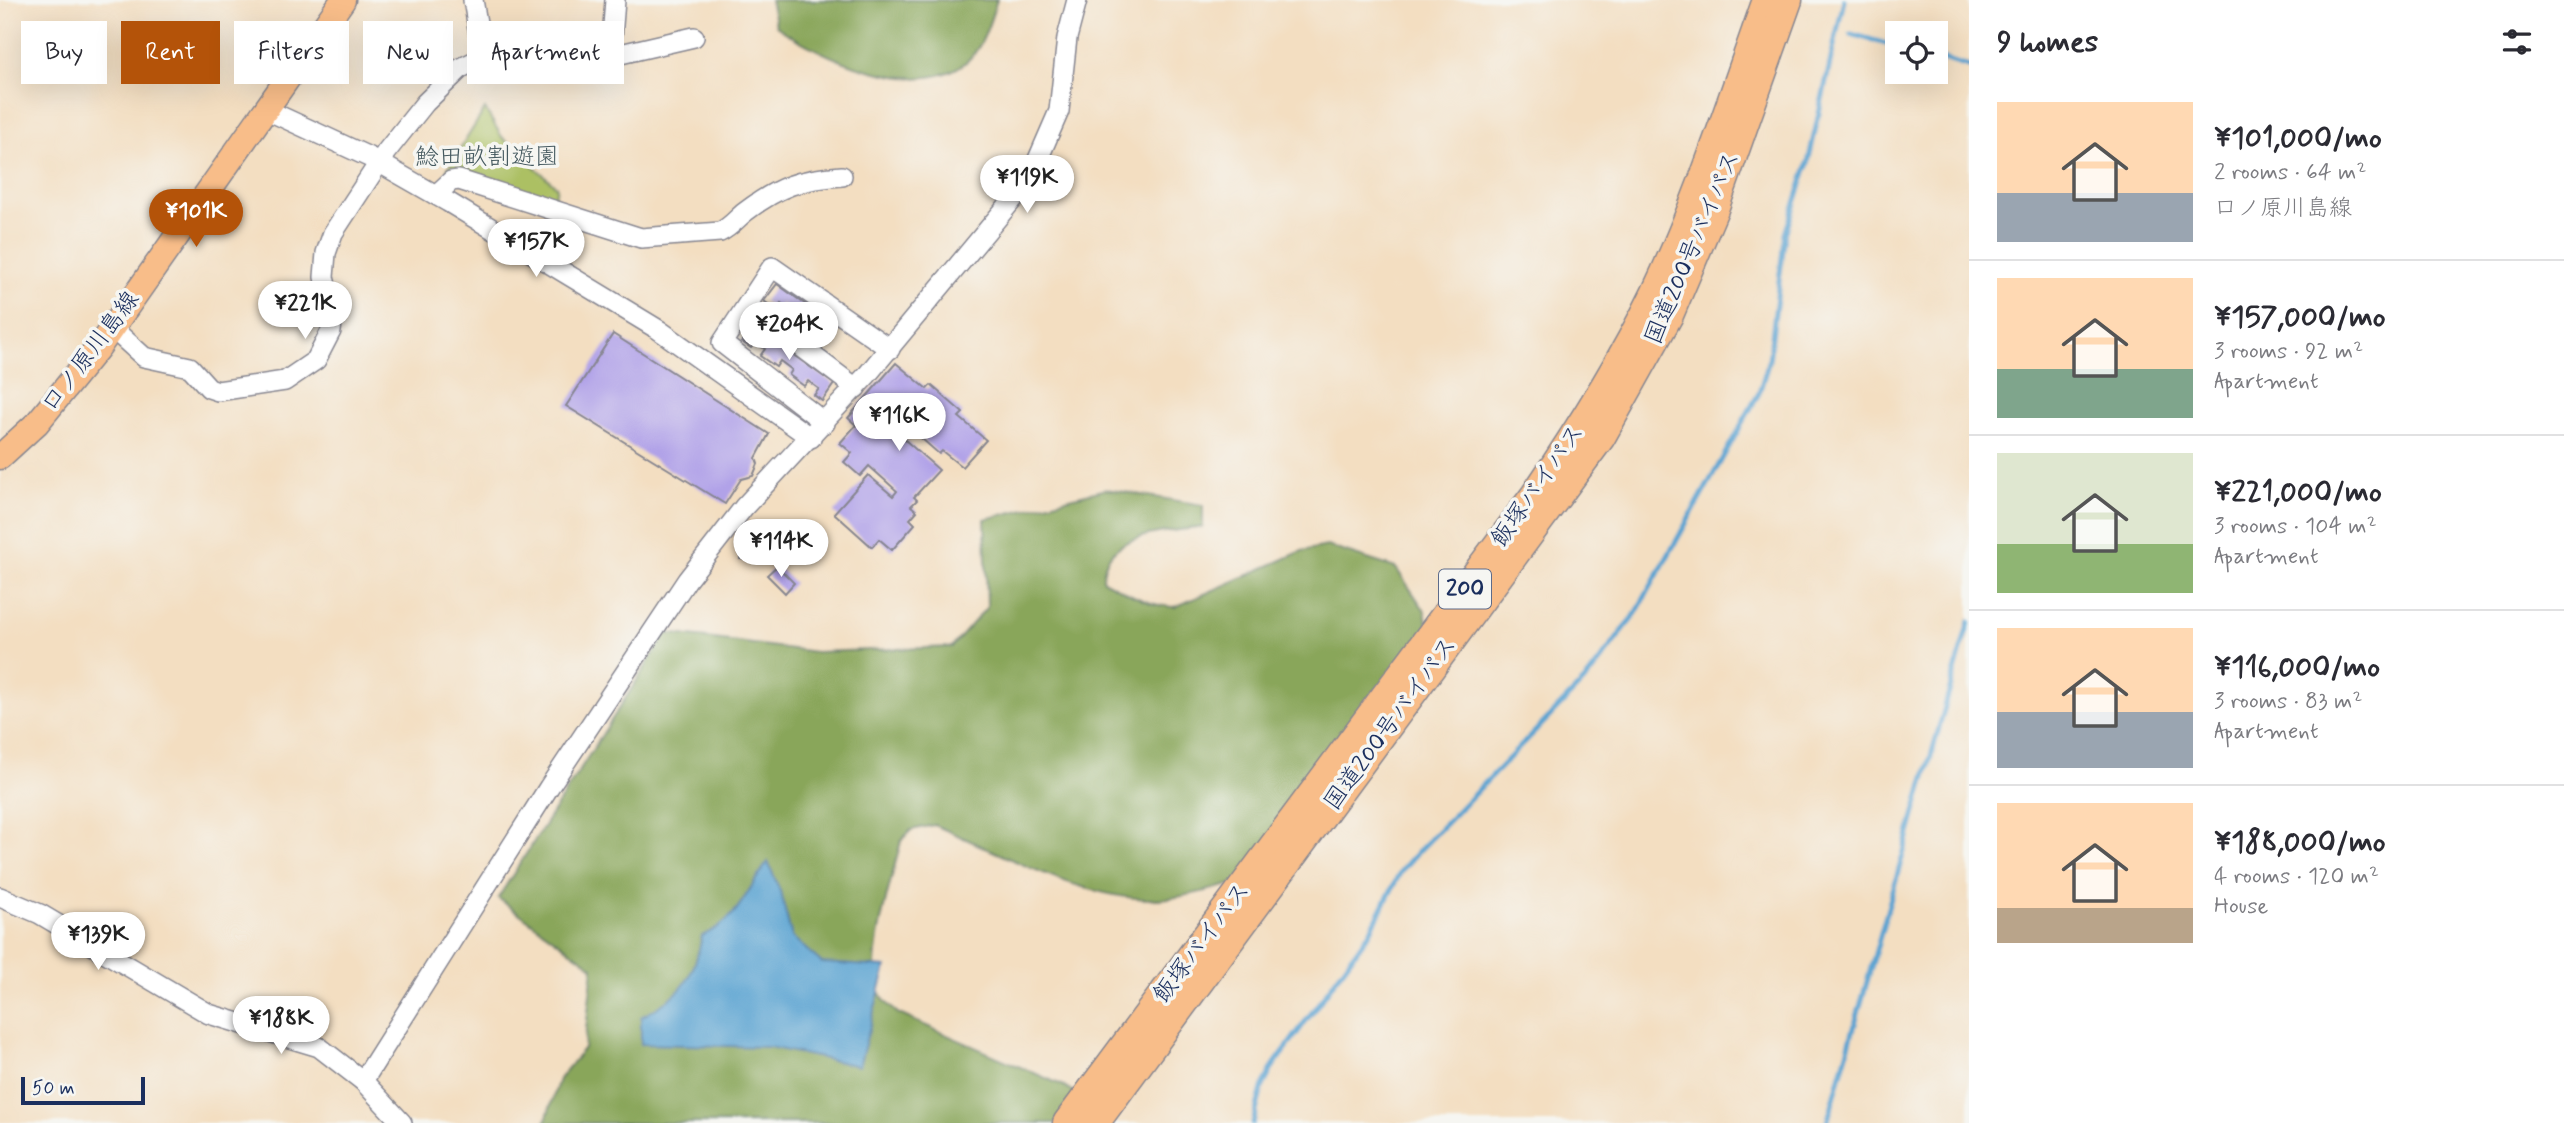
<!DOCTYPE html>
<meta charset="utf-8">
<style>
body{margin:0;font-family:Mynerve,"Klee One",sans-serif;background:#f7f7f7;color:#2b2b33;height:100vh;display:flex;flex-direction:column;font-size:26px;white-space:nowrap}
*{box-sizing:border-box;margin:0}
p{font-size:23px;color:#7c7c81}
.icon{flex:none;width:38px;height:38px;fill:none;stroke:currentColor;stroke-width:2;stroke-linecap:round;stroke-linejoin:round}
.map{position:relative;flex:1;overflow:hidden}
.sheet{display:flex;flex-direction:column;background:#fff;width:595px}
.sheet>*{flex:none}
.top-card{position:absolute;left:21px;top:21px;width:665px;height:63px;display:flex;gap:14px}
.buttons{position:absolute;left:1885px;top:21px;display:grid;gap:14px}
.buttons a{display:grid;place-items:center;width:63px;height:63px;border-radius:0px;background:#fff;box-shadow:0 7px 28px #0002;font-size:35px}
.scale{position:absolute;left:21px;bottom:18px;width:124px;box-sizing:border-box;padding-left:7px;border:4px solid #1b2f5e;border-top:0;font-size:19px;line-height:24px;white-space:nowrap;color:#1b2f5e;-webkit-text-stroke:5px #f6f6f2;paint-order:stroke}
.price{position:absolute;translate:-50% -60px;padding:0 16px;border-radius:24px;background:#fff;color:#222;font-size:23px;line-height:46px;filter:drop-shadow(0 2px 4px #0008)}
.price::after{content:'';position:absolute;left:50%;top:42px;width:21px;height:16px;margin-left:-10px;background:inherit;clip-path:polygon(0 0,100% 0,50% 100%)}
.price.active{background:#b45309;color:#fff}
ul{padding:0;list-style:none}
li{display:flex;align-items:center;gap:21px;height:175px;padding:0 28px}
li+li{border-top:2px solid #e1e1e2}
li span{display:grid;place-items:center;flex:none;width:196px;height:140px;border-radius:0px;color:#555}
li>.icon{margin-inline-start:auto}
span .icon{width:84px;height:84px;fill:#fffc;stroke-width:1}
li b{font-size:30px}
h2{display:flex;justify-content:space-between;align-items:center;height:84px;padding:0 28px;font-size:30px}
.tag{padding:0 24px;border-radius:0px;background:#fff;box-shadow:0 7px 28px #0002;font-size:24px;line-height:63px}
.tag.active{background:#b45309;color:#fff}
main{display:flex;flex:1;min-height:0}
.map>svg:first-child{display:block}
.green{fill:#acc064;stroke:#647861;stroke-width:2}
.forest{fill:#89a65a;stroke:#526a5c;stroke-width:2}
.water{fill:#5aa3d1;stroke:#3a6998;stroke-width:2}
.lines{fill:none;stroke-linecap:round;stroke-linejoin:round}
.stream{stroke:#5aa3d1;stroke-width:5}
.building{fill:#b1a2e8}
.minor-casing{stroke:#878690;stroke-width:22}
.major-casing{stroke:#878690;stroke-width:27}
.highway-casing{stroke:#878690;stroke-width:31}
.minor{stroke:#fff;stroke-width:19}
.major{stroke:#f8bd89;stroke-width:24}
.highway{stroke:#f8bd89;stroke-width:28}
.labels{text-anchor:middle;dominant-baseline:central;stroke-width:7;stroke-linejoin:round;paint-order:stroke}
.shield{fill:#f6f6f2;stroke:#5d6b8a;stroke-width:2}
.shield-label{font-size:23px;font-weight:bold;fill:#1b2f5e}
.park-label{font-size:24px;fill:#465a60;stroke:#f6f6f2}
.street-label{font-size:24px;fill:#1b2f5e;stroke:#f6f6f2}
</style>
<main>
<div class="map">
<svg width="1969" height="1123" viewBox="0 0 1969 1123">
<rect width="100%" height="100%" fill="#f6f6f2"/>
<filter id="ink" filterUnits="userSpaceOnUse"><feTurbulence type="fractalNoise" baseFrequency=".0143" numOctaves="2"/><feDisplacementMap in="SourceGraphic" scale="14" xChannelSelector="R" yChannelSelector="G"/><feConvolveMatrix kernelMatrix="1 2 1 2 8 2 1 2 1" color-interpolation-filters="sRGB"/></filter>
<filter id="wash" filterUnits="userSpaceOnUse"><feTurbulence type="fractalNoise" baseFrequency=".00686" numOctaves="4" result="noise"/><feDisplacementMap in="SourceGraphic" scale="28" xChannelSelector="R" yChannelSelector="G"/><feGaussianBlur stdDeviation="1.57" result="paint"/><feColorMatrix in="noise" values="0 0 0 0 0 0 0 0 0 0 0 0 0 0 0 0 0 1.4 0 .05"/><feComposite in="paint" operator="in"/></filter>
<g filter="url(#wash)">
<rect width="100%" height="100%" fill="#f3dec1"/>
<path class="green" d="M 485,109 L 502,137 L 557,187 L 553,204 L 447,170 Z"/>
<g class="forest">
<path d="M 770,0 L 997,0 C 989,23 983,51 962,65 C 913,99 819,56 776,26 Z"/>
<path d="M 1106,489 L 1203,505 L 1203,527 C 1168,533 1102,531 1103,580 C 1126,592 1149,607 1175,607 L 1302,551 L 1327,546 L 1396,568 L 1425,611 L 1430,640 L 1244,882 C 1217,887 1187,898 1159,899 C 1084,901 1004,854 934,825 L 911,830 L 901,841 C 893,876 866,958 878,989 C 882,1000 890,1007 899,1014 L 1064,1086 L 1087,1101 L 1070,1123 L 545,1123 L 559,1079 L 584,1048 L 593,967 L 498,898 L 667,633 L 816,652 L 952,647 L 987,607 L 985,519 Z"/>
</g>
<path class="water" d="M 768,862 L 780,891 L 792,937 L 822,963 L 886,967 L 859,1066 L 769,1047 L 641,1044 L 641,1017 C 682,995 693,982 702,936 C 741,918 744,893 768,862 Z"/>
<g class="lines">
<g class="stream">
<path d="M 1851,34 L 1897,47"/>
<path d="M 1936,57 L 1969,67"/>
<path d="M 1253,1123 L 1262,1088 L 1274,1065 L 1370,932 L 1401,871 L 1413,857 L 1588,677 L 1636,613 L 1759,393 L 1769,360 L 1785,234 L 1808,163 L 1844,0"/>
<path d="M 1827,1123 L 1969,622"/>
</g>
</g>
<g id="blocks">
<g class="building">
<path d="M 777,284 L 834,325 L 822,342 L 814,336 L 818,330 L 807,322 L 803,328 L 787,316 L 791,311 L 781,303 L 776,310 L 764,301 Z"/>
<path d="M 753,326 L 834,384 L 822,401 L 814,395 L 819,389 L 808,381 L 804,386 L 789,375 L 792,370 L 780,361 L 776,367 L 760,356 L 765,349 L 755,343 L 751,348 L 742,342 Z"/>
<path d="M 613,334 L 769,434 L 756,458 L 758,464 L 753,476 L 741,479 L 725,504 L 566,406 Z"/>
<path d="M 896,363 L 927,389 L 931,385 L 963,413 L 959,417 L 986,440 L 962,467 L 942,451 L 939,454 L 905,424 L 897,433 L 939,470 L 914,497 L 917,500 L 911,506 L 917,511 L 910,519 L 915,524 L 892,550 L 879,539 L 872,547 L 834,513 L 868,475 L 893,496 L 897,491 L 869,466 L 860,476 L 844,462 L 852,453 L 840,443 L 856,425 L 848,418 Z"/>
<path d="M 741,538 L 752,539 L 751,560 L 740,559 Z"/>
<path d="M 777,566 L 794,583 L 785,593 L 767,575 Z"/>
</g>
</g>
</g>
<g filter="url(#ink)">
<use href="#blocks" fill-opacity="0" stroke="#878690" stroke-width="2"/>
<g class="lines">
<defs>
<g id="minor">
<path d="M 615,0 L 611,51 L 616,55 L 694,37"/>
<path d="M 267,110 L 371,158 L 448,202 L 659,330 L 811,438"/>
<path d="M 436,195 L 451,181 L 459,180 L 641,238 L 720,232 C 731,227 736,219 745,212 C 779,186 800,179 842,176"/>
<path d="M 747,306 L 856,388"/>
<path d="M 112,328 L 144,357 L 190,367 L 209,388 L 218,391 L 285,381 L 316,360 L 331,331 L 333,315 L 324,277 L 326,253 L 333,233 L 386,152 L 425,103 L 461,68 L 483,57 L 473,0"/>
<path d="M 825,423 L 722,343 L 772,267 L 890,349"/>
<path d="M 0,897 L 40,914 L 209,1014 L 319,1047 L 363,1081 L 402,1123"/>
<path d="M 363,1081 L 549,787 L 687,580 L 744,507 L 867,375 L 1029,180 L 1059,111 L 1067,38 L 1077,0"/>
</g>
<path id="major" d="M 0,457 L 37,423 L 98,348 L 343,0"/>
<g id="highway">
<path d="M 1067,1123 L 1535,495 C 1579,430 1621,364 1655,294 C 1700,200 1732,98 1767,0"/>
<path d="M 1095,1123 L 1601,437 L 1669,315 L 1714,209 L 1788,0"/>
</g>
</defs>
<use href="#minor" class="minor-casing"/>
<use href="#major" class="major-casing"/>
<use href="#highway" class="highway-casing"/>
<use href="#minor" class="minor"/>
<use href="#major" class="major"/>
<use href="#highway" class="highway"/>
</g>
</g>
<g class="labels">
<rect class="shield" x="1439" y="569.5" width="52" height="39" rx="5"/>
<g class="shield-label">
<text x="1465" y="589">200</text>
</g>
<g class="park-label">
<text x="487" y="157">鯰田畝割遊園</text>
</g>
<g class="street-label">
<text transform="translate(1693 248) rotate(-67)">国道200号バイパス</text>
<text transform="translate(91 352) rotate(-53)">口ノ原川島線</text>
<text transform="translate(1538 486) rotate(-55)">飯塚バイパス</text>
<text transform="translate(1391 724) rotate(-54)">国道200号バイパス</text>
<text transform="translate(1202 943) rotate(-53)">飯塚バイパス</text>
</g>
</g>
</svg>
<div class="buttons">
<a><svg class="icon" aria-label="locate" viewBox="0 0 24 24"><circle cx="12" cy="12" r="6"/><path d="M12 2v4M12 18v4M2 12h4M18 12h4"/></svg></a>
</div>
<div class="scale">50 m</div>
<b class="price" style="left:1027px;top:215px">¥119K</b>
<b class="price active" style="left:196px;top:249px">¥101K</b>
<b class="price" style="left:536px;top:279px">¥157K</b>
<b class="price" style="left:305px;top:341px">¥221K</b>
<b class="price" style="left:789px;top:362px">¥204K</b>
<b class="price" style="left:899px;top:453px">¥116K</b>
<b class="price" style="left:781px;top:579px">¥114K</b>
<b class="price" style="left:98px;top:972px">¥139K</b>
<b class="price" style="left:281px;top:1056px">¥188K</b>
<div class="top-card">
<a class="tag">Buy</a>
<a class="tag active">Rent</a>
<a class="tag">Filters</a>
<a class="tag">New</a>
<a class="tag">Apartment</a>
</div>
</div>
<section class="sheet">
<h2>9 homes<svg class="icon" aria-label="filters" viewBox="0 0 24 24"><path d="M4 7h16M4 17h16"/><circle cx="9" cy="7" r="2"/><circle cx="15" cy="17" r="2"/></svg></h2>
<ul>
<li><span style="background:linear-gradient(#ffd9b3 65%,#9aa5b1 0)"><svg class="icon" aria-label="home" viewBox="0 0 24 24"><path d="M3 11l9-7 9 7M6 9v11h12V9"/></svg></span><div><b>¥101,000/mo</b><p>2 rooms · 64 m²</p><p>口ノ原川島線</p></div></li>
<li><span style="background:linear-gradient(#ffd9b3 65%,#7fa58c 0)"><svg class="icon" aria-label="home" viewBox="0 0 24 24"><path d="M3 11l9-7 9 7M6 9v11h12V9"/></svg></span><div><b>¥157,000/mo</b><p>3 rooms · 92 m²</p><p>Apartment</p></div></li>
<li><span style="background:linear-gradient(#dfe7d0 65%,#8fb573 0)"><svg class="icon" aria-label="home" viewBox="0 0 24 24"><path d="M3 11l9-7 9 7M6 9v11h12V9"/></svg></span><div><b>¥221,000/mo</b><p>3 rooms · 104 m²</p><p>Apartment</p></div></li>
<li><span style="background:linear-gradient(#ffd9b3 60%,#9aa5b1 0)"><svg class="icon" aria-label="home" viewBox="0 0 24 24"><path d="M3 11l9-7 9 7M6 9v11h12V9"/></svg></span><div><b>¥116,000/mo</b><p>3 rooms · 83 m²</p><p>Apartment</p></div></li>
<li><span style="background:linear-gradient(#ffd9b3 75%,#b9a48a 0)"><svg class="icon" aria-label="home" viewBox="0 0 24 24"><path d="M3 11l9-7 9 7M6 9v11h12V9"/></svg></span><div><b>¥188,000/mo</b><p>4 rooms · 120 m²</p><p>House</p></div></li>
</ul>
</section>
</main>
